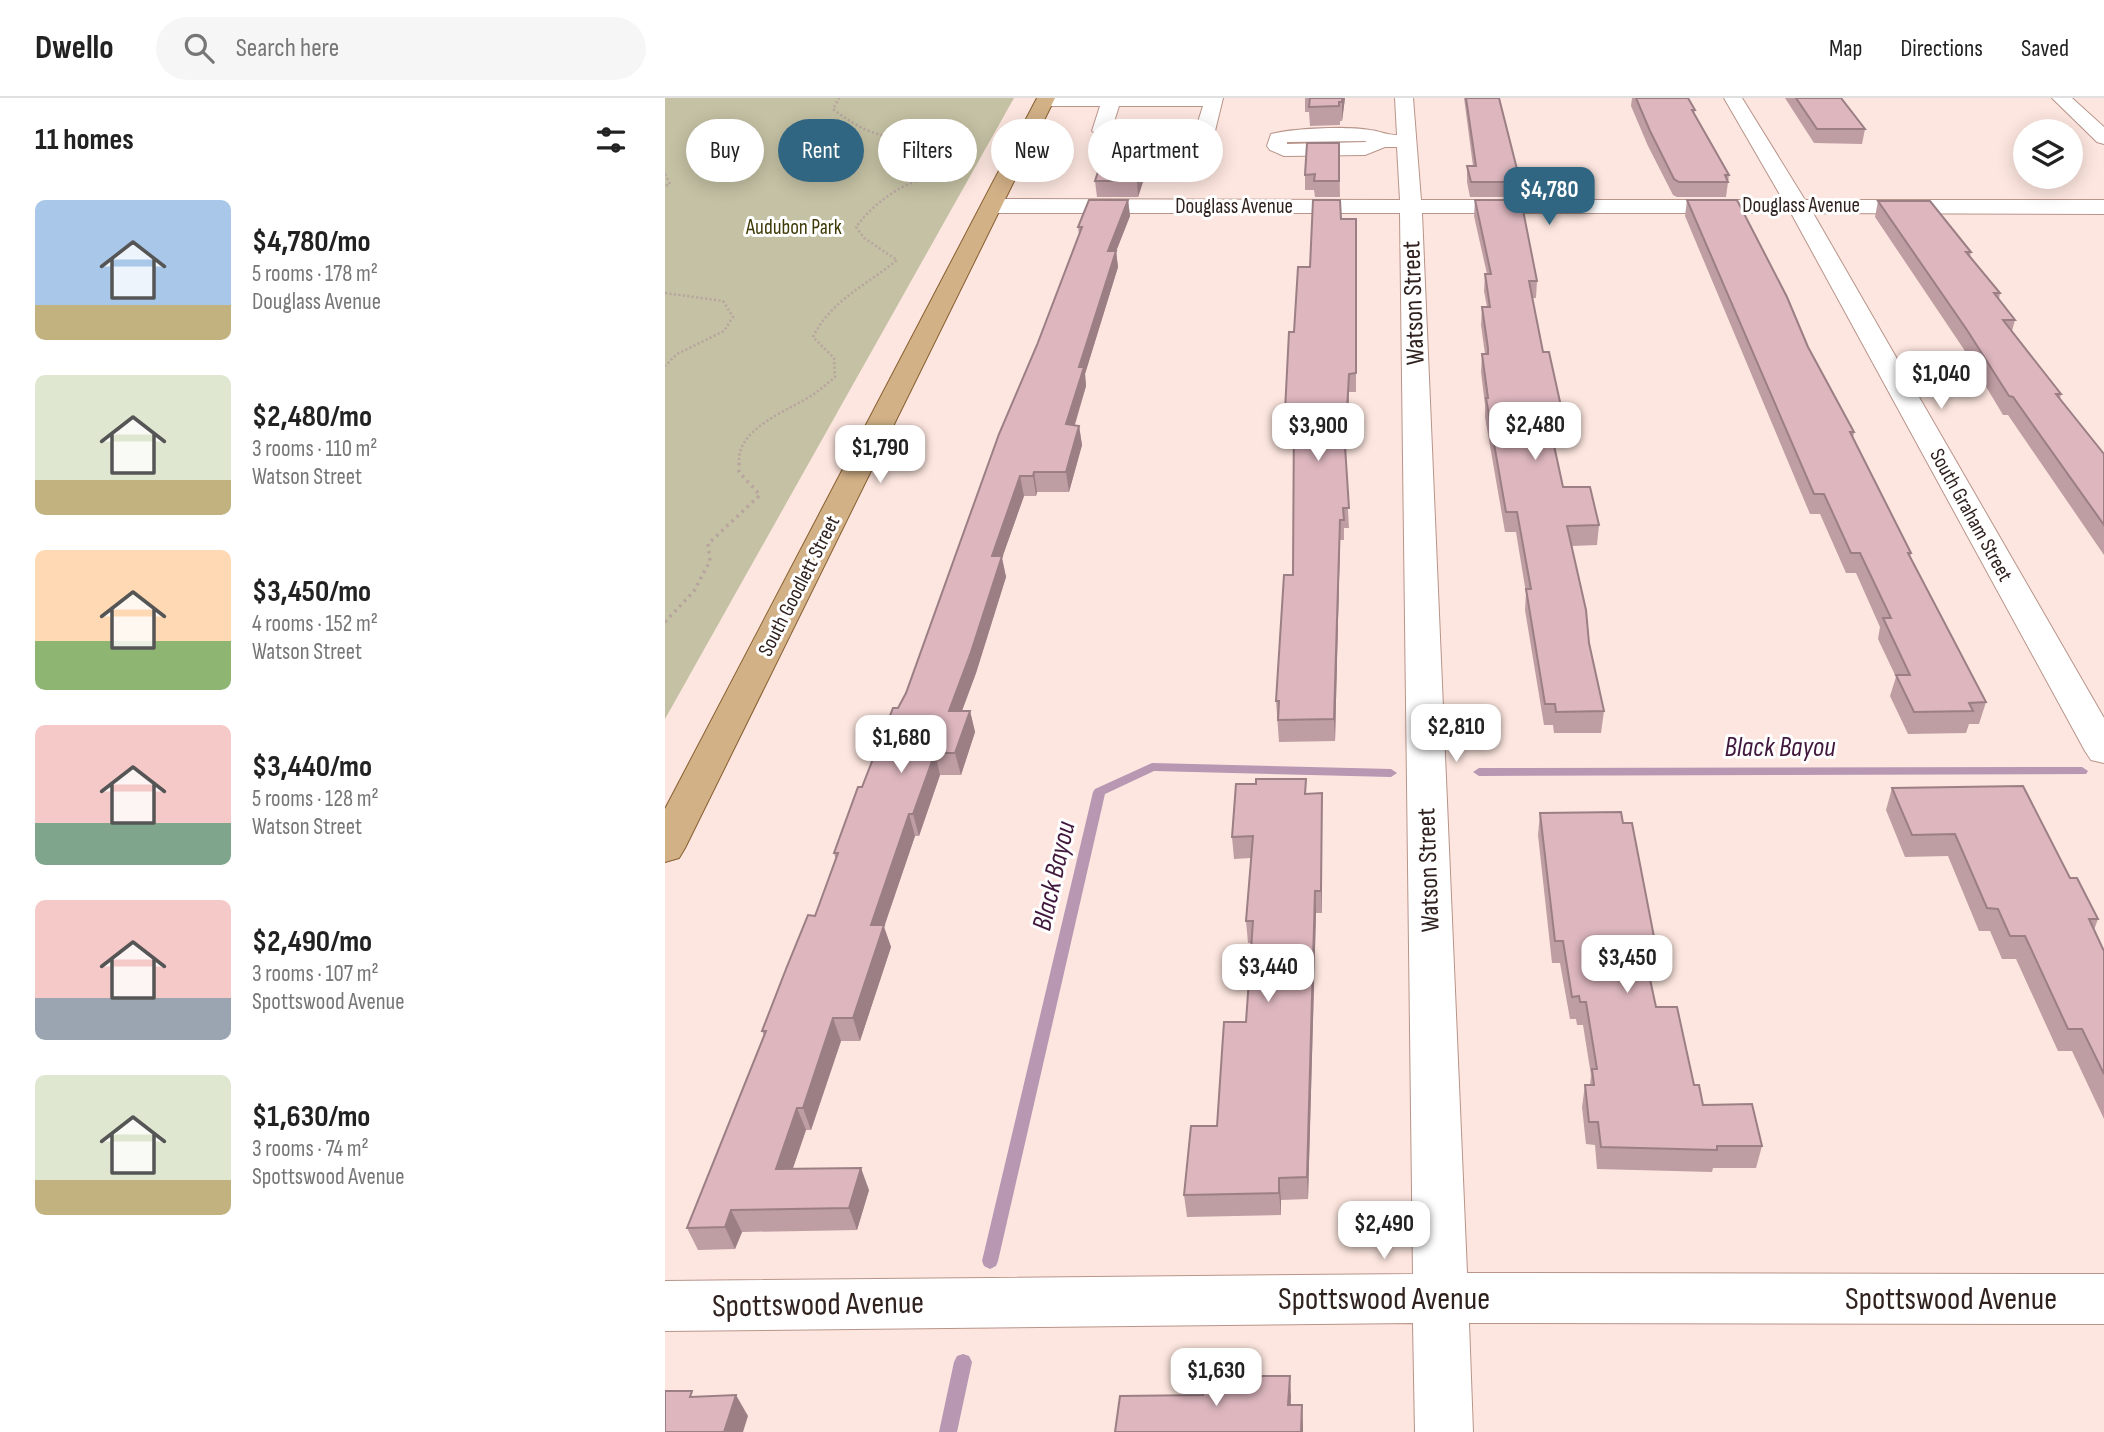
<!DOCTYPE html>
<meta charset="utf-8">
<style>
body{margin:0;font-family:"Sofia Sans Condensed",sans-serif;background:#f6f6f6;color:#222;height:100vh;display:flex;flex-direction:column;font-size:26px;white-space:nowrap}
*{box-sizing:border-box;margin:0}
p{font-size:23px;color:#767676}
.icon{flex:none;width:38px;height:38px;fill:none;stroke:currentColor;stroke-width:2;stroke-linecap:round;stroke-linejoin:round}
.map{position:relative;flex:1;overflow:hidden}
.panel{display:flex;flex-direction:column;background:#fff;width:665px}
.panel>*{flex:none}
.banner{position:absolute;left:21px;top:21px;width:665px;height:63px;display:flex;gap:14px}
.fabs{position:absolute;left:1348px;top:21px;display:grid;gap:14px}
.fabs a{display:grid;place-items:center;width:70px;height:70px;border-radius:50%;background:#fff;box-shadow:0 4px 18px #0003;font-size:35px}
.price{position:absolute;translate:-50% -60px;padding:0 16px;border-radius:14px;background:#fff;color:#222;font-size:23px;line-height:46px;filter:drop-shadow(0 2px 4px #0008)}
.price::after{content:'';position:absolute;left:50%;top:42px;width:21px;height:16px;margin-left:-10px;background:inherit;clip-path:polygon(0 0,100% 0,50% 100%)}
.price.on{background:#316682;color:#fff}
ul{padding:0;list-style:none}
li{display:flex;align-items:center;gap:21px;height:175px;padding:0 35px}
li span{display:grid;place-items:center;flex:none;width:196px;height:140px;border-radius:10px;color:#555}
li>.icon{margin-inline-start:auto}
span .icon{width:84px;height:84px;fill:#fffc;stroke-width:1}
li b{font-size:30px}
h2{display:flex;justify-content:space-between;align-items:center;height:84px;padding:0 35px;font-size:30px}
.tag{padding:0 24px;border-radius:32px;background:#fff;box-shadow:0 4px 18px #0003;font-size:24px;line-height:63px}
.tag.on{background:#316682;color:#fff}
header{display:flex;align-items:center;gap:42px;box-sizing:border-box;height:98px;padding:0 35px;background:#fff;border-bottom:2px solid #e0e0e0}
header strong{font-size:33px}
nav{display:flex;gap:38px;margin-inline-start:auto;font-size:24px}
.search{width:490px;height:63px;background:#f6f6f6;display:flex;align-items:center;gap:18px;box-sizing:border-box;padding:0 24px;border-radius:38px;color:#767676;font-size:26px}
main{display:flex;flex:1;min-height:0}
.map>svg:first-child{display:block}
.green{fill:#c4c1a4}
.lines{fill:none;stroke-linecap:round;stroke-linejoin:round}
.stream{fill:#b797b2;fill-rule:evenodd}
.minor-casing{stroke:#b8948a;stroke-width:2}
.major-casing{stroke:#865d2e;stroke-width:2}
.path-far1{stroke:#b8a49e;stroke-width:2.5;stroke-dasharray:2 2.5;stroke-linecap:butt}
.path{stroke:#b8a49e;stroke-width:3.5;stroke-dasharray:2.5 4.5;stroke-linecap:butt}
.minor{fill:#fff;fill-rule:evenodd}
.major{fill:#d3b187;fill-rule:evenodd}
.wall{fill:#be9da3}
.shaded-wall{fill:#9b7f85}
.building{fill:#ddb6be;stroke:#9b7f85;stroke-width:2}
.labels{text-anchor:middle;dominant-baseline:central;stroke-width:6;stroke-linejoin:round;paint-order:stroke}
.far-street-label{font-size:21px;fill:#30221e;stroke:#fff}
.far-park-label{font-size:21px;fill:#403a07;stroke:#fff}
.street-label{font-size:26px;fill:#30221e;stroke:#fff}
.water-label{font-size:28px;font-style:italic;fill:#41183d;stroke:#fff}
.near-street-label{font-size:32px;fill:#30221e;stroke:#fff}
</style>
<header>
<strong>Dwello</strong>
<div class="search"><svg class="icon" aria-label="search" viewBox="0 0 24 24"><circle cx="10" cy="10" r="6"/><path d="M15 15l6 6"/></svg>Search here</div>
<nav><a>Map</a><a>Directions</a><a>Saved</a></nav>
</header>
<main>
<section class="panel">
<h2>11 homes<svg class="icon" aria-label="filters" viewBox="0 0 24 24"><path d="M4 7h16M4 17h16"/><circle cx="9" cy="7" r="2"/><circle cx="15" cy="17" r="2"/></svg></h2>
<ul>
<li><span style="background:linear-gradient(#a9c7e8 75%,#c2b280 0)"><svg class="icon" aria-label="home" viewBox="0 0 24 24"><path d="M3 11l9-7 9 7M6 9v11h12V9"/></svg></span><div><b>$4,780/mo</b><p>5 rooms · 178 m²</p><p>Douglass Avenue</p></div></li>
<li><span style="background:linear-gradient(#dfe7d0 75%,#c2b280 0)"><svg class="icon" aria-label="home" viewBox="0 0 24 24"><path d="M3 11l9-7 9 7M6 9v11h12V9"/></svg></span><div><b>$2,480/mo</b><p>3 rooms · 110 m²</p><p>Watson Street</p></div></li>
<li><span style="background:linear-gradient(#ffd9b3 65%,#8fb573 0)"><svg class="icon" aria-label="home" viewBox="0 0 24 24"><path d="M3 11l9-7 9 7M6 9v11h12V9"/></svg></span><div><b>$3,450/mo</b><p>4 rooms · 152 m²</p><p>Watson Street</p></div></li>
<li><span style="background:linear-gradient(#f6c9c9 70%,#7fa58c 0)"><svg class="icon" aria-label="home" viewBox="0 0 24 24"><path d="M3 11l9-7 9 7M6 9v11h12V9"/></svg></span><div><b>$3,440/mo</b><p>5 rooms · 128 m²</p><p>Watson Street</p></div></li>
<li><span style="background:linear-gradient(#f6c9c9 70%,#9aa5b1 0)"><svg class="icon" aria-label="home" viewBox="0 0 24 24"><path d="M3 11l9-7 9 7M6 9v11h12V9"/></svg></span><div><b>$2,490/mo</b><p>3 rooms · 107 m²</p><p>Spottswood Avenue</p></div></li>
<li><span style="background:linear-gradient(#dfe7d0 75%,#c2b280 0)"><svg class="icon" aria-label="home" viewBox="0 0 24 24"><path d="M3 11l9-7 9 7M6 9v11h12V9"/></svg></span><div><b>$1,630/mo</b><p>3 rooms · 74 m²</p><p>Spottswood Avenue</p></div></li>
</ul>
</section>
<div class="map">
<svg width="1439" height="1334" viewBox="0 0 1439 1334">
<rect width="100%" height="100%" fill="#fde6df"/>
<path class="green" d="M 0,0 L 349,0 L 0,621 Z"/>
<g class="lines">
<g class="stream">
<path d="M 487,665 L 726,671 L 732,675 L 726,679 L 489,673 L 440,696 L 333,1163 L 331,1168 L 325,1171 L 319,1168 L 317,1163 L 428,694 L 430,691 Z"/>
<path d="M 1417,669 L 1423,673 L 1421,676 L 814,678 L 808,674 L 814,670 Z"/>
<path d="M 298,1256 L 304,1258 L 307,1264 L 292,1334 L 274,1334 L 289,1264 L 292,1258 Z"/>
</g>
<defs>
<g id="minor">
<path d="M 372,0 L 558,0 L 550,33 L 540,39 L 437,39 L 427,33 L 435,8 L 380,8 L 373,6 ZM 454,8 L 538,8 L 532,27 L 448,27 Z"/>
<path d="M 730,0 L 748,0 L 756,102 L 1118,102 L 1059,0 L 1077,0 L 1140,102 L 1439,102 L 1439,116 L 1148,115 L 1439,620 L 1439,665 L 1426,662 L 1420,653 L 1126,115 L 757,115 L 802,1175 L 1439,1176 L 1439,1226 L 804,1225 L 808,1334 L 750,1334 L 748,1225 L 0,1233 L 0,1183 L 748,1176 L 735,115 L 328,115 L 320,113 L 317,108 L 320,103 L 328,101 L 735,102 L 732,49 L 720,49 L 700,57 L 619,58 L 605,52 L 602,48 L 606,36 C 629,30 682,28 705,32 C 715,33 721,37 732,37 ZM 700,43 L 702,44 L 622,46 L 622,44 Z"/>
<path d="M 1387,0 L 1407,0 L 1439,29 L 1439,46 L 1432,44 Z"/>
</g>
<path id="major" d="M 372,0 L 390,0 L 20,750 L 14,760 L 0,764 L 0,711 Z"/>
</defs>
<use href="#minor" class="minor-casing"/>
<use href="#major" class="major-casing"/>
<g class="path-far1">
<path d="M 0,76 L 5,86 L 0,88"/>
<path d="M 0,195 L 58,203 L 68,219 L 59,233 L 12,256 L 0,268"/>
<path d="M 74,362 C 74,329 125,312 149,296 C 156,291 163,285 170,279 L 169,260 L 148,239 C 166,202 202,187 232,162 L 199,140 L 191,129 C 202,114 216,102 232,92 C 257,77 300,72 307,40 L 300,37 C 243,42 217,49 168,11 L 174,0"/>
</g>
<path class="path" d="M 0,524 L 29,493 L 45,463 L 43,446 L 95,397 L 74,374 L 74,360"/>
<use href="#minor" class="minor"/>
<use href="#major" class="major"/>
</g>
<g class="wall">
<path d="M 640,0 L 680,0 L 677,23 L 675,23 L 675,27 L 645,28 L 644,14 L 640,14 Z"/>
<path d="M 799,0 L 834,0 L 854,79 L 854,95 L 852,95 L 852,99 L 805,99 L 802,84 L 802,68 L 808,68 Z"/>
<path d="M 967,0 L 1023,0 L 1030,12 L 1029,16 L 1064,77 L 1061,99 L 1012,99 L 1008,97 L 983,48 L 966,8 Z"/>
<path d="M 1120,0 L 1176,0 L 1200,31 L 1197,46 L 1149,45 Z"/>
<path d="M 492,42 L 473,99 L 432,99 L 430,83 Z"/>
<path d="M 674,45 L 675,99 L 650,99 L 649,92 L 640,92 L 640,77 Z"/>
<path d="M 463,102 L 465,118 L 451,153 L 453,169 L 420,276 L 421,288 L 410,327 L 414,328 L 417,347 L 404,394 L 372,394 L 371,398 L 359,398 L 337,460 L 341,479 L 311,575 L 297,613 L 305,613 L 310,634 L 296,677 L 275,677 L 254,738 L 250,738 L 219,829 L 226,849 L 195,943 L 176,943 L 146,1032 L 141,1032 L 128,1070 L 204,1092 L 192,1132 L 77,1134 L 70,1151 L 33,1152 L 22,1130 L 99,938 L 97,933 L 150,818 L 171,762 L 169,755 L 233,610 L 241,595 L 372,247 L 414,137 L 413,129 Z"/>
<path d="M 810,102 L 872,183 L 871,200 L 867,200 L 878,254 L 896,332 L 886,333 L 898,389 L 934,427 L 932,447 L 907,448 L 924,545 L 939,613 L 936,635 L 889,635 L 888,627 L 879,627 L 860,512 L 861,495 L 851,434 L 840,434 L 820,319 L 820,307 L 816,274 L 817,256 L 820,256 L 816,227 L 817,209 L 822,209 L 819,193 L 820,176 L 822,176 L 809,118 Z"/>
<path d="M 1022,102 L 1143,249 L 1189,334 L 1188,341 L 1246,455 L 1245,459 L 1321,604 L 1314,626 L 1304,626 L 1301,635 L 1243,636 L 1225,598 L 1231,579 L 1213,541 L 1215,529 L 1191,475 L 1181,475 L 1155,416 L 1145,416 L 1020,118 Z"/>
<path d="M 1213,103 L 1306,154 L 1305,159 L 1335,195 L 1334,201 L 1350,222 L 1347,233 L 1396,296 L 1395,301 L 1439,356 L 1439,457 L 1343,317 L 1338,317 L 1298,250 L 1210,119 Z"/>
<path d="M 676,121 L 691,121 L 691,294 L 684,294 L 680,360 L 684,430 L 679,430 L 679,442 L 675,442 L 670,643 L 614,644 L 611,603 L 628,477 L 629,332 L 621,332 L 620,313 L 629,234 L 645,169 Z"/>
<path d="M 1227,690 L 1405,780 L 1433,821 L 1429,832 L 1439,853 L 1439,1021 L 1407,953 L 1393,953 L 1351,861 L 1337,861 L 1325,833 L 1314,833 L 1283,758 L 1240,759 L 1221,712 Z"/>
<path d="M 641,695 L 657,695 L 657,815 L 651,815 L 643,1101 L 616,1102 L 616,1117 L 522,1119 L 519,1097 L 552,1028 L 581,924 L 586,845 L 583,845 L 581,823 L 586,760 L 569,761 L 567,739 Z"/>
<path d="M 875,715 L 958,725 L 990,844 L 987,866 L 982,866 L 991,909 L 1038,1007 L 1097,1048 L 1091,1070 L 1048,1070 L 1047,1074 L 932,1071 L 930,1047 L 921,1046 L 917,1009 L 920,987 L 925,987 L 926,977 L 918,927 L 912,927 L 911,921 L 905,921 L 895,865 L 887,865 L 873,737 Z"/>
</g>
<g class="shaded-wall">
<path d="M 677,0 L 680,0 L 677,23 Z"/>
<path d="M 491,27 L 492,42 L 473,99 L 472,83 Z"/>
<path d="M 463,102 L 465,118 L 445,169 L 443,153 Z"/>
<path d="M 451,153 L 453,169 L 420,276 L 421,288 L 404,345 L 401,326 L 414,269 Z"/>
<path d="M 684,276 L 684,294 L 680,367 L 680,348 Z"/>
<path d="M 897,313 L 896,332 L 881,334 L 882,315 Z"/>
<path d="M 414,328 L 417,347 L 404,394 L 401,374 Z"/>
<path d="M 369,374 L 372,394 L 371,398 L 368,378 Z"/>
<path d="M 355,378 L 359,398 L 337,460 L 341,479 L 311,575 L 289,634 L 284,613 L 327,458 Z"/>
<path d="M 675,422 L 675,442 L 670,643 L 669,621 Z"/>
<path d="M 305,613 L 310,634 L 296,677 L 290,655 Z"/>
<path d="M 270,655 L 275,677 L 254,738 L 248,716 Z"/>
<path d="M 657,695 L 657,815 L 656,793 Z"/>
<path d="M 244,716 L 250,738 L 219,829 L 226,849 L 195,943 L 188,920 L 206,827 Z"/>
<path d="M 650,793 L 651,815 L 643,1101 L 642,1079 Z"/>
<path d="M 168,920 L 176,943 L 146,1032 L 138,1010 Z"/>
<path d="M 132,1010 L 141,1032 L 120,1093 L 111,1071 Z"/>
<path d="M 196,1070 L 204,1092 L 192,1132 L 184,1110 Z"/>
<path d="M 614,1080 L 616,1102 L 616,1117 L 614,1095 Z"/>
<path d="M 66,1112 L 77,1134 L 70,1151 L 60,1129 Z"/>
<path d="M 625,1278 L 626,1299 L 625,1328 L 623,1307 Z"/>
<path d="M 71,1297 L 83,1318 L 78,1334 L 59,1334 Z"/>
<path d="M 637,1307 L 638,1328 L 638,1334 L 636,1334 Z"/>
</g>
<g class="building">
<path d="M 645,0 L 677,0 L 677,4 L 674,4 L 674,8 L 644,9 Z"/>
<path d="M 801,0 L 834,0 L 854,79 L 852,79 L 852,84 L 806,84 L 802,68 L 811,68 Z"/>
<path d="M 971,0 L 1023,0 L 1030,12 L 1027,12 L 1064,77 L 1060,77 L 1063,84 L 1014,84 L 1009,81 L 985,33 Z"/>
<path d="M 1131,0 L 1176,0 L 1200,31 L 1152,31 Z"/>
<path d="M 451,27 L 491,27 L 472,83 L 430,83 L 447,30 Z"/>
<path d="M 642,45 L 674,45 L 674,83 L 649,83 L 650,76 L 640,77 Z"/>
<path d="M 424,102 L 463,102 L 443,153 L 451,153 L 414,269 L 419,269 L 401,326 L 414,328 L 401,374 L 369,374 L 368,378 L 355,378 L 327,458 L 337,458 L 306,554 L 284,613 L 305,613 L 290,655 L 270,655 L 248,716 L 244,716 L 206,827 L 219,827 L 188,920 L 168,920 L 138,1010 L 132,1010 L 111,1071 L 196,1070 L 184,1110 L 66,1112 L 60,1129 L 22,1130 L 101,933 L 97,933 L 121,871 L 143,817 L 150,818 L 173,755 L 169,755 L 193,689 L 197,689 L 228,610 L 233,610 L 241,595 L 334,336 L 372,247 L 417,129 L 413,129 Z"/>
<path d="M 648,102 L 675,102 L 676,121 L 691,121 L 691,275 L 684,276 L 680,348 L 684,410 L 678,410 L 679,422 L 675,422 L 669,621 L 613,622 L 614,603 L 611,603 L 619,477 L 628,477 L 629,313 L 620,313 L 624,234 L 629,234 L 633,169 L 645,169 Z"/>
<path d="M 810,102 L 856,102 L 872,183 L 864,183 L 878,254 L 884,254 L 897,313 L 882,315 L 898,389 L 925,389 L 934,427 L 902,428 L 921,512 L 924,545 L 939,613 L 891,614 L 890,606 L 880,606 L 861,491 L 866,491 L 852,414 L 841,414 L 821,300 L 823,300 L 817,256 L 823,256 L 823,250 L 817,209 L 825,209 L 820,176 L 826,176 Z"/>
<path d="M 1022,102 L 1072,102 L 1122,199 L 1143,249 L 1189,334 L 1185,334 L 1246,455 L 1243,455 L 1321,604 L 1304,605 L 1308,613 L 1249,614 L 1231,577 L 1245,577 L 1218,520 L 1226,520 L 1195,455 L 1186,455 L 1159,396 L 1149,396 Z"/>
<path d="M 1213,103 L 1265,103 L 1306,154 L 1301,154 L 1335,195 L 1329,195 L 1350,222 L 1338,222 L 1396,296 L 1391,296 L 1439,356 L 1439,427 L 1348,299 L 1344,298 L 1302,232 Z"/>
<path d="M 591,681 L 641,681 L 640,696 L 657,695 L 656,793 L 650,793 L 642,1079 L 614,1080 L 614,1095 L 519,1097 L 526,1028 L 552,1028 L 559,924 L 581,924 L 588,823 L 581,823 L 588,738 L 567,739 L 571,686 L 591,686 Z"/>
<path d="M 1358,688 L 1405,780 L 1412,780 L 1433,821 L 1424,821 L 1439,853 L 1439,976 L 1417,931 L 1403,931 L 1360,838 L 1345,838 L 1333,811 L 1322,810 L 1290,736 L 1247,737 L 1227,690 Z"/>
<path d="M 956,714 L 958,725 L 967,725 L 990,844 L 977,844 L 991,909 L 1012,909 L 1029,987 L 1034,987 L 1038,1007 L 1087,1006 L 1097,1048 L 1052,1048 L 1052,1052 L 936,1049 L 933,1024 L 924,1024 L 920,987 L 929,987 L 927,971 L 932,971 L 921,904 L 915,904 L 914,898 L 907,899 L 898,843 L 890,843 L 875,715 Z"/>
<path d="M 539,1278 L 625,1278 L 623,1307 L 637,1307 L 636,1334 L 450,1334 L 455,1298 L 538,1297 Z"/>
<path d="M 0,1293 L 27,1293 L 25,1299 L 71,1297 L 59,1334 L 0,1334 Z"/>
</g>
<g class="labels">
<g class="far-street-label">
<text x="1136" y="107">Douglass Avenue</text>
<text x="569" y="108">Douglass Avenue</text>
<text transform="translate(1306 417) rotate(61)">South Graham Street</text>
<text transform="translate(134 488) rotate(-63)">South Goodlett Street</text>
</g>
<g class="far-park-label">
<text x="129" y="129">Audubon Park</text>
</g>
<g class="street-label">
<text transform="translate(749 205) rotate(-92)">Watson Street</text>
<text transform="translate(764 772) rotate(-92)">Watson Street</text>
</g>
<g class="water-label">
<text x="1115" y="649">Black Bayou</text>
<text transform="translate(389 778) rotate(-77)">Black Bayou</text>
</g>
<g class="near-street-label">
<text x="719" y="1201">Spottswood Avenue</text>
<text x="1286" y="1201">Spottswood Avenue</text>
<text transform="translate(153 1207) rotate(-1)">Spottswood Avenue</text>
</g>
</g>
</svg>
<div class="fabs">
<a><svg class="icon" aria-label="layers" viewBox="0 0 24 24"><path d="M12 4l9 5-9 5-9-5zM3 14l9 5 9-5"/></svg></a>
</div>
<b class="price on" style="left:884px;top:129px">$4,780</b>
<b class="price" style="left:1276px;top:313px">$1,040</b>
<b class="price" style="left:870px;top:364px">$2,480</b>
<b class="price" style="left:653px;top:365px">$3,900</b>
<b class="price" style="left:215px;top:387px">$1,790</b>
<b class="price" style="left:791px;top:666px">$2,810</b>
<b class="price" style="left:236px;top:677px">$1,680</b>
<b class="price" style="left:962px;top:897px">$3,450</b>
<b class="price" style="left:603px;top:906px">$3,440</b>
<b class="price" style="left:719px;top:1163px">$2,490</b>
<b class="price" style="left:551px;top:1310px">$1,630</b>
<div class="banner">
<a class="tag">Buy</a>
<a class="tag on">Rent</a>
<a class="tag">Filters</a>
<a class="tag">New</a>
<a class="tag">Apartment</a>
</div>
</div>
</main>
